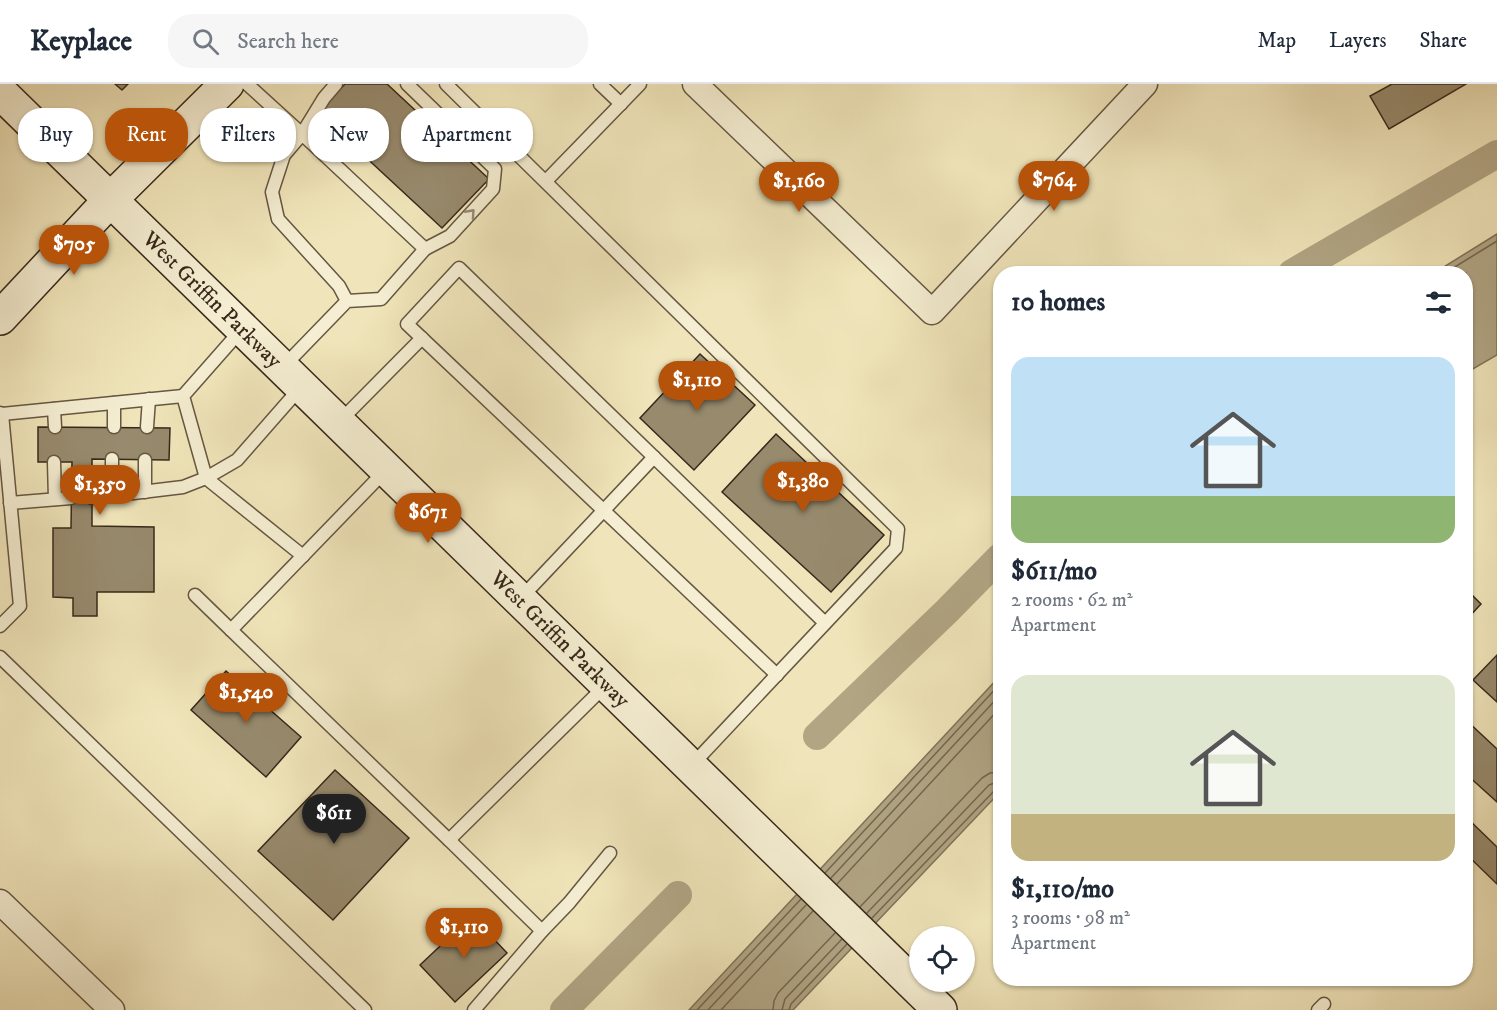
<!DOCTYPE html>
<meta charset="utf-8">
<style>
body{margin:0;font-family:"IM FELL DW Pica",serif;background:#f6f6f7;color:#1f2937;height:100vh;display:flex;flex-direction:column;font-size:22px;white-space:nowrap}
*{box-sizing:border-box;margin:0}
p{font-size:20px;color:#747a83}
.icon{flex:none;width:33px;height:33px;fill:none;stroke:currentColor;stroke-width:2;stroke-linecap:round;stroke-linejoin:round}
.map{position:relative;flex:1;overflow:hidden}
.drawer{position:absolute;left:993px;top:182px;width:480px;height:720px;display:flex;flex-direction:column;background:#fff;border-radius:24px;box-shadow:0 2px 4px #0004}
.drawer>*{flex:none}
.banner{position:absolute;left:18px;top:24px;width:570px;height:54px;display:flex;gap:12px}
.tools{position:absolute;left:909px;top:842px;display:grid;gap:12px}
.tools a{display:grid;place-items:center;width:66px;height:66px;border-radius:50%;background:#fff;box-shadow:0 2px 4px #0004;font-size:30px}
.price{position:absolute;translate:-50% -51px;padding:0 14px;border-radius:21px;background:#b45309;color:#fff;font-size:20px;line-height:39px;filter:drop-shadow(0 2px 3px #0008)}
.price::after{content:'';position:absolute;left:50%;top:36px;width:18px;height:14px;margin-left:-9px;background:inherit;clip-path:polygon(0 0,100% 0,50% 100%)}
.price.on{background:#222;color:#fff}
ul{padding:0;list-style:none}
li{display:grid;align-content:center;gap:12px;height:318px;padding:0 18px}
li span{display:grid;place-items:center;height:186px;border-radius:18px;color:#555}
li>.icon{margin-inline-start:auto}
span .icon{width:108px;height:108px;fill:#fffc;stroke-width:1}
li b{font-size:26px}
h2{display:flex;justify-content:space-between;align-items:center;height:72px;padding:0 18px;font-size:26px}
.tag{padding:0 21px;border-radius:24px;background:#fff;box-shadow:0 2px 4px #0004;font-size:21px;line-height:54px}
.tag.on{background:#b45309;color:#fff}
header{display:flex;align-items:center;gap:36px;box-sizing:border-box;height:84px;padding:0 30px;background:#fff;border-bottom:2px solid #e0e1e3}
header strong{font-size:28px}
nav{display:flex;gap:33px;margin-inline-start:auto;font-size:21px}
.search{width:420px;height:54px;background:#f6f6f7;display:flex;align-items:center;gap:15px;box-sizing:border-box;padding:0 21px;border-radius:24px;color:#747a83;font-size:22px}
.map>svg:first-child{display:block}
.water{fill:#b1a584;stroke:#80735a;stroke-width:1.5}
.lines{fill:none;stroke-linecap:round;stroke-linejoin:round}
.shore{stroke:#74664f;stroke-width:1.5}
.canal{stroke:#b1a584;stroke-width:28}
.building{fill:#978a6d;stroke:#37281a;stroke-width:1.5}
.lane-casing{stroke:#655742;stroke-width:15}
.street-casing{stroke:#655742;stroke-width:27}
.secondary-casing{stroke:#37281a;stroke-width:36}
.lane{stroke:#f5eed2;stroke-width:12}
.street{stroke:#f5eed2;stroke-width:24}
.secondary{stroke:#f5eed2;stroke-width:33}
.oneway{stroke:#968b76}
.labels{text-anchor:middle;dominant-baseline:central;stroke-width:6;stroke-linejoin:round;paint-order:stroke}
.street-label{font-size:22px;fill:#37281a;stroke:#f5eed2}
</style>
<header>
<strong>Keyplace</strong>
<div class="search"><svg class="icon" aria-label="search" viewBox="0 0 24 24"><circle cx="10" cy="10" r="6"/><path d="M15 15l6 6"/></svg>Search here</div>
<nav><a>Map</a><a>Layers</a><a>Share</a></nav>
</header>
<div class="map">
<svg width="1497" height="926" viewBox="0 0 1497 926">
<rect width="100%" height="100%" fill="#f0e5ba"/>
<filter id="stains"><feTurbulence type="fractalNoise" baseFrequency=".00333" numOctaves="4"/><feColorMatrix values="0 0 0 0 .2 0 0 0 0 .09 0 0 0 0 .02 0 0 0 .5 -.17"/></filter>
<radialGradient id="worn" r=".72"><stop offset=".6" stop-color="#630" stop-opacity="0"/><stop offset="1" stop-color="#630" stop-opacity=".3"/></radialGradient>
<g class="water">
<path d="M 1497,150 L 1497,271 L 1466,289 L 1466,189 L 1434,189 Z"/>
<path d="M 1000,592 L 1000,708 L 793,926 L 689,926 Z"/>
</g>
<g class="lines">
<g class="shore">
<path d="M 1445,189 L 1497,157"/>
<path d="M 825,789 L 1000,600"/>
<path d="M 831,794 L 1000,611"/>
<path d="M 837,800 L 1000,624"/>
<path d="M 860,823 L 982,694 L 990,689 L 1000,688"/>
<path d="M 867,829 L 989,701 L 1000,697"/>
<path d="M 872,834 L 994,707 L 1000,704"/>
<path d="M 697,926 L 801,815"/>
<path d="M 708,926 L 806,821"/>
<path d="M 721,926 L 813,827"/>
<path d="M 773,926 L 774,917 L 778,909 L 835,849"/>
<path d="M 782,926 L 785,915 L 842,855"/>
<path d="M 789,926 L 791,920 L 847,860"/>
</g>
<g class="canal">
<path d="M 1292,189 L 1497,70"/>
<path d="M 817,652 L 947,527 L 1000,473"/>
<path d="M 564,926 L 678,811"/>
</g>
</g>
<g class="building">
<path d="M 115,0 L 128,0 L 122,6 Z"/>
<path d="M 345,0 L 387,0 L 489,95 L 442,144 L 318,29 Z"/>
<path d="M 1392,0 L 1466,0 L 1389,45 L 1370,12 Z"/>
<path d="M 700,270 L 755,321 L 694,386 L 640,334 Z"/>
<path d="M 38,343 L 170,344 L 169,376 L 92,375 L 92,442 L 154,443 L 154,508 L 97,508 L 97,532 L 73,532 L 73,514 L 53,513 L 53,444 L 71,444 L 72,378 L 38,378 Z"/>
<path d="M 776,350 L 884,451 L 831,508 L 722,408 Z"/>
<path d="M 1466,505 L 1481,520 L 1466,536 Z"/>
<path d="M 1497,571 L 1497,618 L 1473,596 Z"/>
<path d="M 226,587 L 301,653 L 266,693 L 191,626 Z"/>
<path d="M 1466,636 L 1497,665 L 1497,718 L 1466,690 Z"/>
<path d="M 335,686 L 409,754 L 333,836 L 258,767 Z"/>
<path d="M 1466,733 L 1497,763 L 1497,800 L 1466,770 Z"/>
<path d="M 472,832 L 507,869 L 455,918 L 420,881 Z"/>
</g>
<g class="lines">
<defs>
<g id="lane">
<path d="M 247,0 L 302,50 L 324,14 L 336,0"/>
<path d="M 407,0 L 495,85 L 493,105 L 450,152 L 425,165"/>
<path d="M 446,0 L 898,445 L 896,464 L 692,681"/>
<path d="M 600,0 L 621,20"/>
<path d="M 546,97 L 640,0"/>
<path d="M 284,282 L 347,217 L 339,202 L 278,135 L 272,108 L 284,71 L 302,50 L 425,165 L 381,215 L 347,217"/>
<path d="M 301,303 L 237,376 L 206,394 L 303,472"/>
<path d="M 114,319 L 114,343"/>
<path d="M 54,325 L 55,343"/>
<path d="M 0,329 L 2,330 L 183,312"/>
<path d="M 339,338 L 422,254"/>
<path d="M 147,343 L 149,315"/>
<path d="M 112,375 L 112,412"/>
<path d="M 54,378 L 55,415"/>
<path d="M 385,387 L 231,546 L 449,756 L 606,601"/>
<path d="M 145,408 L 145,376"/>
<path d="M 92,414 L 183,403 L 206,394 L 183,312 L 242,245"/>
<path d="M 10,419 L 71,414"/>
<path d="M 195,511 L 231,546"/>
<path d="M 521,514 L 654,373"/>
<path d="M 0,542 L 20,522 L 2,330"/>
<path d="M 0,573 L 365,926"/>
<path d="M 777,591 L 407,240 L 459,184 L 825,539"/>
<path d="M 449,756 L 542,847 L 569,819 L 610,769"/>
<path d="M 474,926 L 542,847"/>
<path d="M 1318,926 L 1324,920"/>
</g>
<g id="street">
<path d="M 695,0 L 932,228 L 1145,0"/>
<path d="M 0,818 L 112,926"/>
</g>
<g id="secondary">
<path id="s1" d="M 0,8 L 940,926"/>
<path d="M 0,234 L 111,115 L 227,0"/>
</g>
</defs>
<use href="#lane" class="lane-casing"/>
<use href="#street" class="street-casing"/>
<use href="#secondary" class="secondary-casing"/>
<use href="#lane" class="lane"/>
<use href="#street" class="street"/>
<use href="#secondary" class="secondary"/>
</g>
<defs><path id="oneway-chevron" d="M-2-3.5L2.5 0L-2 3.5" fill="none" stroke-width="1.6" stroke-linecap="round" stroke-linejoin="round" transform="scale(1.5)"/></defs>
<use class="oneway" href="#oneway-chevron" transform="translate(471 129) rotate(-48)"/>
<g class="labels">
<g class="street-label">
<text stroke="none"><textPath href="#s1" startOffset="297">West Griffin Parkway</textPath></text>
<text stroke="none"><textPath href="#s1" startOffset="783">West Griffin Parkway</textPath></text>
</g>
</g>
<rect width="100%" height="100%" filter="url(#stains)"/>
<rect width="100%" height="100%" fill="url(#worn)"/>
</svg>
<div class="tools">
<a><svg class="icon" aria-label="locate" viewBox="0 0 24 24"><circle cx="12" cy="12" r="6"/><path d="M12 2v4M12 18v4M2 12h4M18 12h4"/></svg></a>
</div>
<b class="price" style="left:1054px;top:128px">$764</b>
<b class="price" style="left:799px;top:129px">$1,160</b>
<b class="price" style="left:74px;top:192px">$705</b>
<b class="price" style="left:697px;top:328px">$1,110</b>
<b class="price" style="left:803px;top:429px">$1,380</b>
<b class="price" style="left:100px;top:432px">$1,350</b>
<b class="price" style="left:428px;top:460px">$671</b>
<b class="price" style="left:246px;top:640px">$1,540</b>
<b class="price on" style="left:334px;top:761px">$611</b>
<b class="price" style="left:464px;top:875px">$1,110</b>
<div class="banner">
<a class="tag">Buy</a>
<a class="tag on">Rent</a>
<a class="tag">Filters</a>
<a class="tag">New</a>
<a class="tag">Apartment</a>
</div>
<section class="drawer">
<h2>10 homes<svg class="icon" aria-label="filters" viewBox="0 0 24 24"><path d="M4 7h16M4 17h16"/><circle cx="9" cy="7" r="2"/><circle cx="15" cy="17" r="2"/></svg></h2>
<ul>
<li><span style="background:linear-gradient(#bfe0f5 75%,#8fb573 0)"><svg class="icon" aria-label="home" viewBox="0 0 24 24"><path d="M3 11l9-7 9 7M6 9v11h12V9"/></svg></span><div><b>$611/mo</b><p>2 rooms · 62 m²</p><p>Apartment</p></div></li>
<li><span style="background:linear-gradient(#dfe7d0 75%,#c2b280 0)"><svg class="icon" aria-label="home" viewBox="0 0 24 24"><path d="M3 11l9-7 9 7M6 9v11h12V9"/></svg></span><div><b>$1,110/mo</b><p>3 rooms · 98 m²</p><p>Apartment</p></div></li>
</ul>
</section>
</div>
